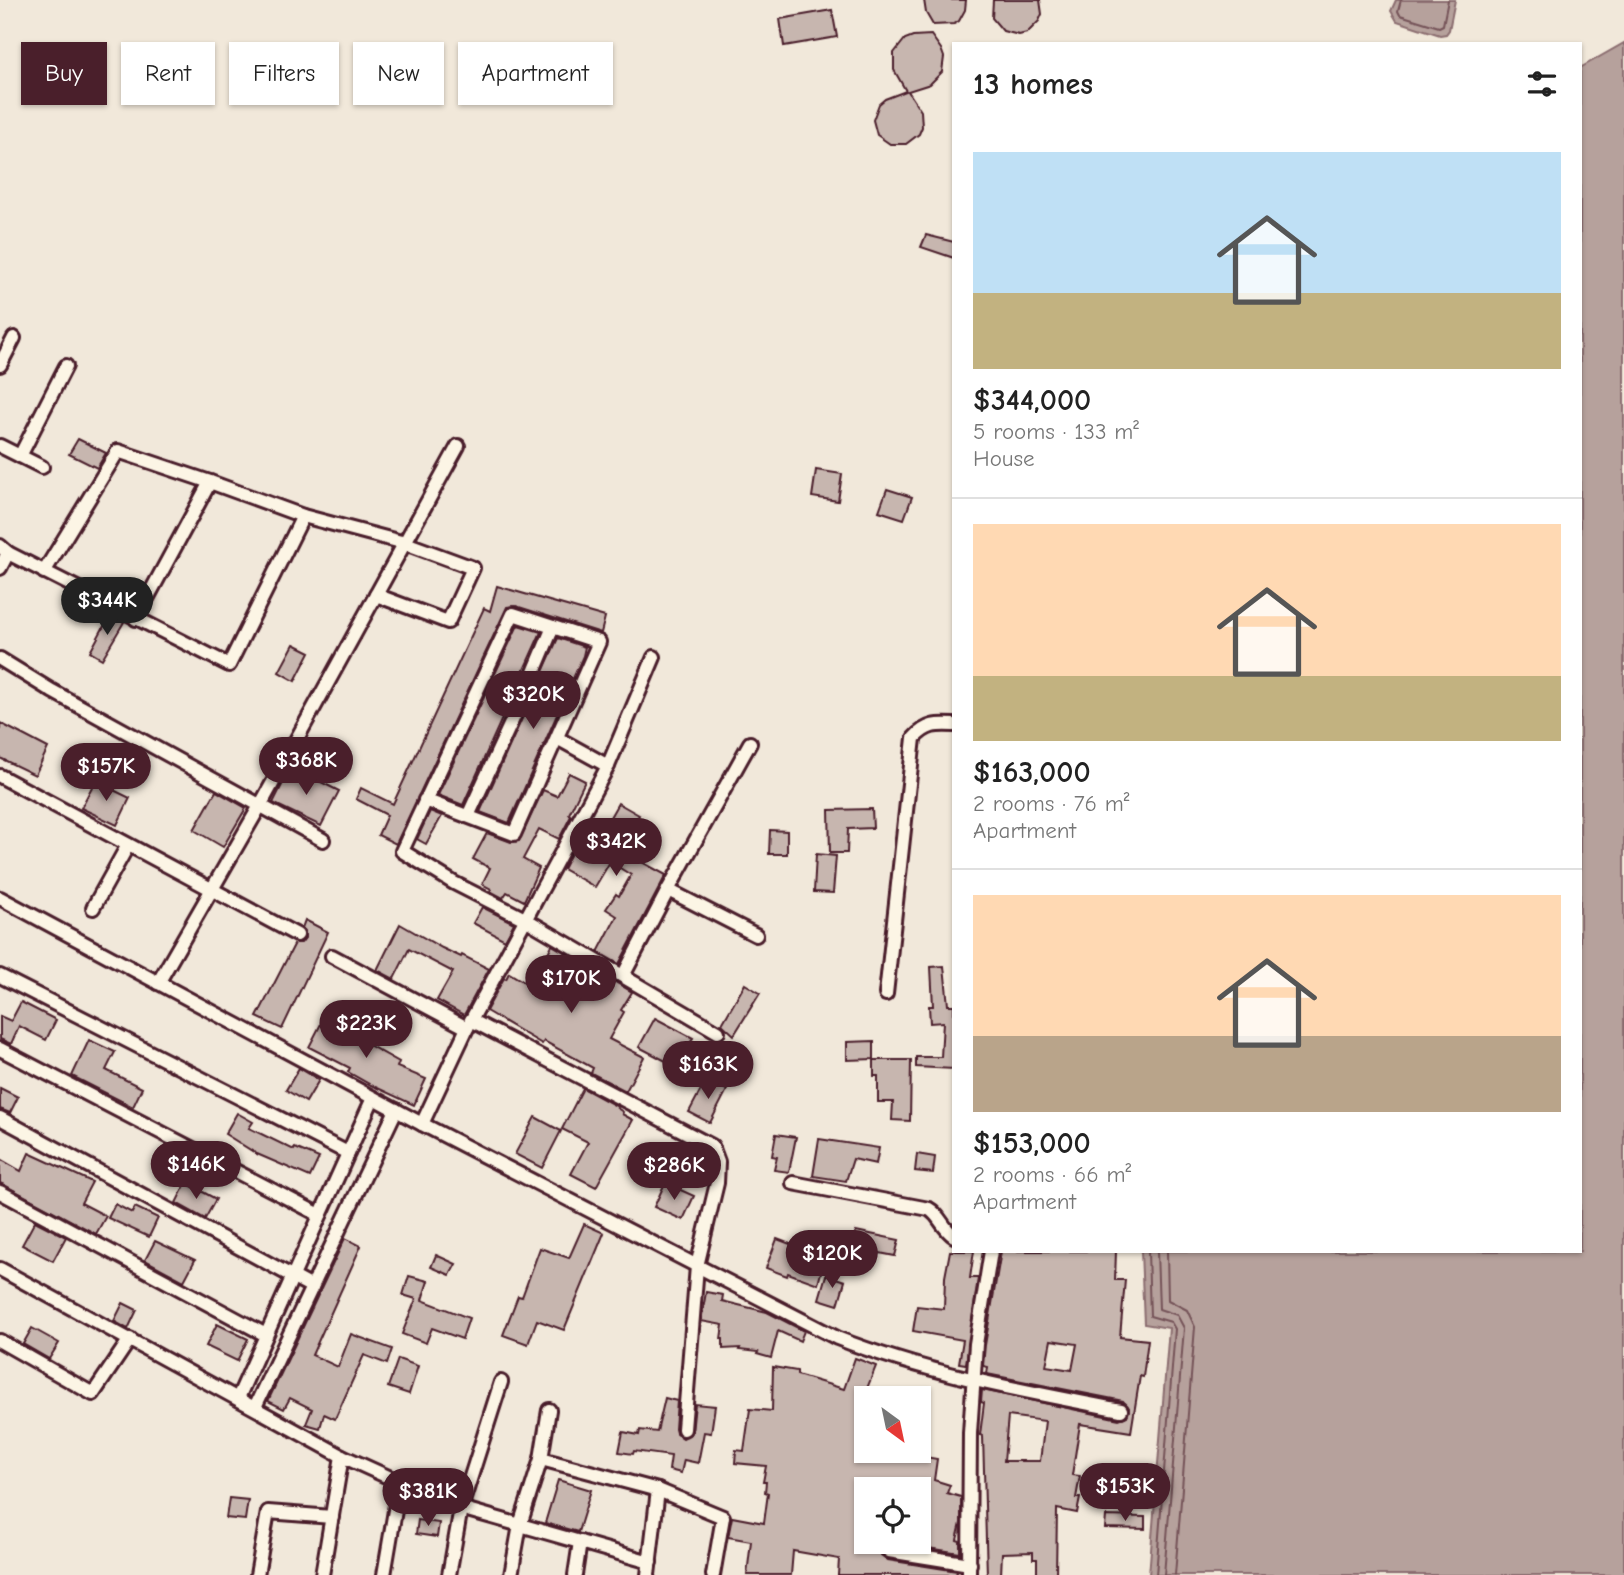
<!DOCTYPE html>
<meta charset="utf-8">
<style>
body{margin:0;font-family:"Comic Neue",sans-serif;background:#f6f6f6;color:#222;height:100vh;display:flex;flex-direction:column;font-size:26px;white-space:nowrap}
*{box-sizing:border-box;margin:0}
p{font-size:23px;color:#767676}
.icon{flex:none;width:38px;height:38px;fill:none;stroke:currentColor;stroke-width:2;stroke-linecap:round;stroke-linejoin:round}
.map{position:relative;flex:1;overflow:hidden}
.sheet{position:absolute;left:952px;top:42px;width:630px;height:1211px;display:flex;flex-direction:column;background:#fff;border-radius:0px;box-shadow:0 2px 5px #0004}
.sheet>*{flex:none}
.banner{position:absolute;left:21px;top:42px;width:665px;height:63px;display:flex;gap:14px}
.needle{width:46px;rotate:147deg}
.controls{position:absolute;left:854px;top:1386px;display:grid;gap:14px}
.controls a{display:grid;place-items:center;width:77px;height:77px;border-radius:0px;background:#fff;box-shadow:0 2px 5px #0004;font-size:35px}
.price{position:absolute;translate:-50% -60px;padding:0 16px;border-radius:24px;background:#4a1f2b;color:#fff;font-size:23px;line-height:46px;filter:drop-shadow(0 2px 4px #0008)}
.price::after{content:'';position:absolute;left:50%;top:42px;width:21px;height:16px;margin-left:-10px;background:inherit;clip-path:polygon(0 0,100% 0,50% 100%)}
.price.on{background:#222;color:#fff}
ul{padding:0;list-style:none}
li{display:grid;align-content:center;gap:14px;height:371px;padding:0 21px}
li+li{border-top:2px solid #e0e0e0}
li span{display:grid;place-items:center;height:217px;border-radius:0px;color:#555}
li>.icon{margin-inline-start:auto}
span .icon{width:126px;height:126px;fill:#fffc;stroke-width:1}
li b{font-size:30px}
h2{display:flex;justify-content:space-between;align-items:center;height:84px;padding:0 21px;font-size:30px}
.chip{padding:0 24px;border-radius:0px;background:#fff;box-shadow:0 2px 5px #0004;font-size:24px;line-height:63px}
.chip.on{background:#4a1f2b;color:#fff}
.map>svg:first-child{display:block}
.water{fill:#b6a19c;stroke:#8b6d6f;stroke-width:2}
.lines{fill:none;stroke-linecap:round;stroke-linejoin:round}
.shore{stroke:#755358;stroke-width:2}
.building{fill:#c7b6af;stroke:#4a1f2b;stroke-width:2;fill-rule:evenodd}
.street-casing{stroke:#4a1f2b;stroke-width:18}
.street{stroke:#fcf5e5;stroke-width:12}
</style>
<div class="map">
<svg width="1624" height="1575" viewBox="0 0 1624 1575">
<rect width="100%" height="100%" fill="#f1e8da"/>
<filter id="ink" filterUnits="userSpaceOnUse"><feTurbulence type="fractalNoise" baseFrequency=".0143" numOctaves="2"/><feDisplacementMap in="SourceGraphic" scale="14" xChannelSelector="R" yChannelSelector="G"/><feConvolveMatrix kernelMatrix="1 2 1 2 8 2 1 2 1" color-interpolation-filters="sRGB"/></filter>
<g filter="url(#ink)">
<g class="water">
<path d="M 1396,0 L 1455,0 L 1449,30 L 1446,34 L 1440,35 L 1397,21 L 1391,11 Z"/>
<path d="M 1624,43 L 1624,1575 L 1149,1575 L 1169,1328 L 1144,1324 L 1141,1251 L 1580,1251 L 1580,68 Z"/>
</g>
<g class="lines">
<g class="shore">
<path d="M 1401,0 L 1398,11 L 1400,15 L 1439,27 L 1443,25 L 1448,0"/>
<path d="M 1148,1251 L 1150,1316 L 1171,1322 L 1175,1329 L 1156,1575"/>
<path d="M 1157,1251 L 1159,1309 L 1177,1315 L 1184,1328 L 1164,1575"/>
<path d="M 1167,1251 L 1168,1300 L 1187,1310 L 1195,1327 L 1175,1575"/>
</g>
</g>
<g class="building">
<path d="M 924,0 L 966,0 L 965,10 L 959,21 L 954,24 L 933,25 L 926,13 Z"/>
<path d="M 993,0 L 1040,0 L 1042,14 L 1039,21 L 1027,33 L 1019,35 L 1003,31 L 992,18 Z"/>
<path d="M 832,10 L 837,37 L 784,46 L 780,19 Z"/>
<path d="M 931,35 L 941,49 L 944,57 L 942,72 L 930,84 L 908,91 L 921,111 L 922,127 L 919,134 L 906,144 L 890,144 L 877,135 L 873,120 L 879,104 L 885,99 L 906,91 L 894,70 L 894,53 L 905,39 L 913,36 Z"/>
<path d="M 926,235 L 954,242 L 954,258 L 921,247 Z"/>
<path d="M 78,439 L 106,453 L 97,468 L 69,454 Z"/>
<path d="M 816,470 L 842,474 L 838,501 L 812,497 Z"/>
<path d="M 887,489 L 912,497 L 904,519 L 879,511 Z"/>
<path d="M 497,586 L 605,617 L 601,633 L 516,606 L 507,607 L 396,844 L 378,835 L 387,815 L 356,799 L 361,788 L 393,804 L 484,608 L 490,611 Z"/>
<path d="M 110,615 L 124,622 L 102,659 L 90,652 Z"/>
<path d="M 518,625 L 541,632 L 463,805 L 438,795 Z"/>
<path d="M 558,638 L 585,647 L 583,656 L 509,823 L 480,812 Z"/>
<path d="M 294,644 L 310,652 L 295,681 L 279,672 Z"/>
<path d="M 0,723 L 48,748 L 35,775 L 0,758 Z"/>
<path d="M 291,767 L 339,791 L 321,826 L 273,803 Z"/>
<path d="M 569,773 L 585,781 L 569,814 L 571,816 L 559,839 L 539,829 L 523,859 L 539,868 L 524,901 L 507,892 L 503,898 L 490,891 L 491,889 L 482,884 L 490,868 L 473,859 L 487,833 L 511,842 L 519,841 L 543,790 L 557,796 Z"/>
<path d="M 95,781 L 130,798 L 117,825 L 81,808 Z"/>
<path d="M 216,791 L 246,808 L 223,847 L 194,830 Z"/>
<path d="M 618,803 L 639,815 L 622,845 L 626,848 L 623,852 L 666,875 L 619,964 L 598,952 L 617,916 L 606,909 L 616,894 L 619,896 L 631,875 L 610,862 L 595,887 L 563,869 L 586,824 L 601,833 Z"/>
<path d="M 872,809 L 873,828 L 848,829 L 847,853 L 830,853 L 829,810 Z"/>
<path d="M 430,811 L 442,816 L 426,844 L 417,839 Z"/>
<path d="M 770,830 L 787,831 L 787,854 L 769,854 Z"/>
<path d="M 816,854 L 836,856 L 833,893 L 814,892 Z"/>
<path d="M 482,907 L 514,923 L 505,940 L 473,923 Z"/>
<path d="M 305,920 L 328,932 L 282,1029 L 257,1017 L 295,943 L 301,943 L 305,938 L 305,931 L 302,928 Z"/>
<path d="M 400,924 L 442,948 L 461,957 L 462,955 L 489,969 L 464,1015 L 437,1000 L 453,972 L 409,949 L 394,979 L 377,970 Z"/>
<path d="M 552,945 L 632,992 L 621,1010 L 624,1012 L 609,1039 L 644,1057 L 626,1091 L 591,1073 L 593,1068 L 544,1041 L 542,1044 L 486,1011 L 504,978 L 506,979 L 509,973 L 531,986 Z"/>
<path d="M 944,966 L 948,1005 L 954,1005 L 954,1069 L 916,1067 L 916,1057 L 941,1057 L 943,1022 L 930,1023 L 929,1006 L 933,1006 L 931,967 Z"/>
<path d="M 745,984 L 760,993 L 734,1035 L 722,1024 Z"/>
<path d="M 21,1002 L 56,1020 L 46,1040 L 19,1026 L 11,1044 L 0,1039 L 0,1016 L 11,1021 Z"/>
<path d="M 326,1014 L 363,1033 L 360,1040 L 399,1062 L 397,1067 L 426,1079 L 414,1105 L 371,1085 L 348,1072 L 350,1068 L 309,1047 Z"/>
<path d="M 655,1018 L 693,1038 L 677,1067 L 639,1047 Z"/>
<path d="M 89,1040 L 115,1052 L 106,1070 L 142,1088 L 133,1107 L 72,1076 Z"/>
<path d="M 874,1041 L 874,1059 L 847,1060 L 847,1042 Z"/>
<path d="M 874,1060 L 911,1060 L 910,1121 L 892,1120 L 893,1102 L 878,1102 L 878,1076 L 874,1076 Z"/>
<path d="M 299,1068 L 319,1080 L 306,1102 L 286,1090 Z"/>
<path d="M 706,1080 L 727,1090 L 710,1123 L 689,1112 Z"/>
<path d="M 0,1088 L 18,1097 L 10,1113 L 0,1109 Z"/>
<path d="M 583,1088 L 618,1107 L 617,1108 L 623,1112 L 622,1114 L 633,1120 L 596,1187 L 571,1174 L 588,1142 L 562,1129 Z"/>
<path d="M 237,1113 L 253,1122 L 249,1128 L 294,1150 L 295,1148 L 319,1158 L 310,1177 L 257,1154 L 225,1134 Z"/>
<path d="M 535,1117 L 561,1131 L 542,1168 L 515,1154 Z"/>
<path d="M 776,1134 L 796,1137 L 789,1172 L 774,1170 L 777,1157 L 772,1156 Z"/>
<path d="M 819,1139 L 879,1148 L 876,1164 L 853,1159 L 846,1181 L 813,1176 Z"/>
<path d="M 29,1153 L 92,1182 L 81,1203 L 106,1216 L 96,1234 L 0,1183 L 0,1159 L 21,1171 Z"/>
<path d="M 917,1154 L 935,1157 L 933,1173 L 915,1171 Z"/>
<path d="M 186,1183 L 216,1199 L 205,1219 L 176,1203 Z"/>
<path d="M 665,1183 L 694,1196 L 683,1220 L 654,1207 Z"/>
<path d="M 115,1204 L 132,1213 L 135,1207 L 158,1218 L 149,1237 L 108,1218 Z"/>
<path d="M 35,1221 L 66,1237 L 53,1261 L 22,1245 Z"/>
<path d="M 584,1224 L 604,1233 L 564,1330 L 537,1320 L 528,1344 L 503,1335 L 518,1296 L 522,1297 L 540,1248 L 569,1258 Z"/>
<path d="M 856,1231 L 899,1240 L 895,1256 L 869,1251 L 868,1254 L 852,1251 Z"/>
<path d="M 345,1238 L 361,1246 L 312,1355 L 338,1367 L 351,1334 L 392,1349 L 387,1364 L 364,1355 L 335,1419 L 324,1414 L 320,1428 L 306,1424 L 312,1409 L 290,1398 L 284,1409 L 268,1401 Z"/>
<path d="M 777,1239 L 825,1257 L 818,1284 L 788,1273 L 787,1276 L 766,1268 Z"/>
<path d="M 155,1241 L 195,1260 L 184,1281 L 145,1260 Z"/>
<path d="M 950,1251 L 974,1251 L 970,1278 L 978,1278 L 966,1364 L 959,1363 L 963,1340 L 913,1331 L 917,1306 L 944,1309 L 945,1277 Z"/>
<path d="M 1001,1251 L 1116,1251 L 1115,1280 L 1125,1280 L 1120,1337 L 1148,1340 L 1143,1377 L 1140,1376 L 1131,1432 L 1080,1424 L 1072,1475 L 1080,1476 L 1076,1498 L 1080,1498 L 1077,1513 L 1057,1509 L 1056,1575 L 1037,1575 L 1037,1559 L 1033,1559 L 1033,1552 L 1002,1553 L 1001,1575 L 987,1575 L 983,1436 L 980,1435 L 984,1403 L 981,1402 L 982,1390 L 1119,1419 L 1127,1416 L 1129,1408 L 1123,1401 L 987,1374 L 988,1367 L 983,1366 L 985,1345 ZM 1051,1340 L 1077,1344 L 1072,1370 L 1046,1366 ZM 1008,1416 L 1045,1421 L 1040,1461 L 1004,1461 Z"/>
<path d="M 436,1255 L 456,1264 L 450,1275 L 431,1267 Z"/>
<path d="M 826,1275 L 845,1281 L 838,1305 L 819,1299 Z"/>
<path d="M 409,1276 L 428,1281 L 422,1300 L 469,1318 L 462,1339 L 432,1328 L 426,1343 L 402,1334 L 416,1299 L 403,1295 Z"/>
<path d="M 706,1292 L 723,1295 L 722,1301 L 767,1312 L 804,1331 L 800,1341 L 778,1331 L 771,1358 L 757,1354 L 758,1352 L 739,1350 L 740,1348 L 723,1349 L 723,1339 L 721,1339 L 723,1325 L 701,1321 Z"/>
<path d="M 123,1303 L 137,1310 L 128,1329 L 114,1321 Z"/>
<path d="M 217,1324 L 248,1339 L 237,1361 L 206,1346 Z"/>
<path d="M 32,1328 L 59,1343 L 49,1359 L 23,1344 Z"/>
<path d="M 855,1358 L 876,1366 L 866,1391 L 864,1444 L 866,1451 L 892,1451 L 937,1459 L 934,1480 L 950,1485 L 947,1493 L 961,1497 L 961,1523 L 957,1540 L 960,1541 L 960,1553 L 890,1542 L 882,1546 L 881,1555 L 888,1560 L 957,1571 L 956,1575 L 838,1575 L 839,1559 L 793,1551 L 791,1575 L 747,1575 L 751,1541 L 728,1537 L 732,1517 L 764,1523 L 768,1493 L 765,1492 L 766,1482 L 763,1482 L 766,1466 L 735,1463 L 736,1450 L 744,1451 L 750,1409 L 772,1411 L 773,1367 L 797,1371 L 797,1375 L 844,1389 ZM 866,1489 L 919,1489 L 919,1542 L 866,1542 Z"/>
<path d="M 398,1359 L 418,1366 L 409,1394 L 388,1387 Z"/>
<path d="M 665,1398 L 677,1401 L 675,1429 L 676,1433 L 683,1438 L 692,1433 L 695,1404 L 715,1406 L 711,1433 L 704,1432 L 698,1463 L 684,1460 L 681,1473 L 669,1470 L 671,1456 L 634,1451 L 633,1454 L 619,1452 L 623,1432 L 639,1435 L 640,1430 L 657,1432 Z"/>
<path d="M 558,1480 L 591,1490 L 578,1532 L 545,1523 Z"/>
<path d="M 229,1498 L 248,1500 L 245,1520 L 226,1518 Z"/>
<path d="M 1106,1516 L 1145,1517 L 1145,1529 L 1105,1528 Z"/>
<path d="M 418,1520 L 439,1523 L 437,1537 L 416,1534 Z"/>
</g>
<g class="lines">
<defs>
<g id="street">
<path d="M 0,365 L 14,338"/>
<path d="M 0,446 L 42,467"/>
<path d="M 20,456 L 66,366"/>
<path d="M 0,546 L 8,553 L 0,568"/>
<path d="M 8,553 L 229,665 L 303,516"/>
<path d="M 44,572 L 118,451 L 210,482"/>
<path d="M 136,619 L 210,482 L 303,516 L 405,543 L 473,568 L 448,622 L 376,595"/>
<path d="M 0,659 L 52,691 L 323,840"/>
<path d="M 557,738 L 608,766"/>
<path d="M 0,776 L 297,935"/>
<path d="M 425,800 L 514,834 L 599,642 L 513,614 L 402,851 L 454,883 L 525,919 L 718,1032"/>
<path d="M 468,816 L 529,684 L 553,627"/>
<path d="M 668,890 L 750,743"/>
<path d="M 0,898 L 422,1124 L 837,1338 C 928,1374 1024,1391 1121,1410"/>
<path d="M 93,908 L 128,845"/>
<path d="M 332,956 L 467,1028"/>
<path d="M 0,976 L 348,1153"/>
<path d="M 623,976 L 668,890 L 756,935"/>
<path d="M 158,983 L 261,804 L 458,446"/>
<path d="M 886,994 L 914,738 C 927,724 936,724 954,725"/>
<path d="M 471,1020 L 712,1146 L 718,1162 L 717,1183 L 697,1266 L 684,1429"/>
<path d="M 0,1049 L 320,1215"/>
<path d="M 0,1118 L 312,1287"/>
<path d="M 422,1124 L 467,1028 L 608,766 L 654,657"/>
<path d="M 793,1183 L 929,1209 C 940,1215 942,1228 954,1236"/>
<path d="M 0,1192 L 266,1335"/>
<path d="M 0,1269 L 342,1456 L 450,1505 L 650,1562"/>
<path d="M 0,1341 L 93,1394 L 130,1339"/>
<path d="M 238,1398 L 373,1098"/>
<path d="M 255,1407 L 396,1110"/>
<path d="M 541,1459 L 658,1490 L 723,1517 L 713,1575"/>
<path d="M 889,1551 L 970,1564"/>
<path d="M 257,1575 L 268,1512 L 332,1517"/>
<path d="M 322,1575 L 342,1456"/>
<path d="M 384,1575 L 400,1481"/>
<path d="M 449,1575 L 461,1508 L 501,1382"/>
<path d="M 511,1575 L 520,1525 L 541,1459 L 549,1410"/>
<path d="M 575,1575 L 580,1542"/>
<path d="M 648,1575 L 658,1490"/>
<path d="M 969,1575 L 970,1433 L 976,1344 L 991,1251"/>
</g>
</defs>
<use href="#street" class="street-casing"/>
<use href="#street" class="street"/>
</g>
</g>
</svg>
<div class="controls">
<a><svg class="needle" viewBox="-14 -14 28 28"><path d="M0-13l5 13h-10z" fill="#e53935"/><path d="M0 13l5-13h-10z" fill="#767676"/></svg></a>
<a><svg class="icon" aria-label="locate" viewBox="0 0 24 24"><circle cx="12" cy="12" r="6"/><path d="M12 2v4M12 18v4M2 12h4M18 12h4"/></svg></a>
</div>
<b class="price on" style="left:107px;top:637px">$344K</b>
<b class="price" style="left:533px;top:731px">$320K</b>
<b class="price" style="left:306px;top:797px">$368K</b>
<b class="price" style="left:106px;top:803px">$157K</b>
<b class="price" style="left:616px;top:878px">$342K</b>
<b class="price" style="left:571px;top:1015px">$170K</b>
<b class="price" style="left:366px;top:1060px">$223K</b>
<b class="price" style="left:708px;top:1101px">$163K</b>
<b class="price" style="left:196px;top:1201px">$146K</b>
<b class="price" style="left:674px;top:1202px">$286K</b>
<b class="price" style="left:832px;top:1290px">$120K</b>
<b class="price" style="left:1125px;top:1523px">$153K</b>
<b class="price" style="left:428px;top:1528px">$381K</b>
<div class="banner">
<a class="chip on">Buy</a>
<a class="chip">Rent</a>
<a class="chip">Filters</a>
<a class="chip">New</a>
<a class="chip">Apartment</a>
</div>
<section class="sheet">
<h2>13 homes<svg class="icon" aria-label="filters" viewBox="0 0 24 24"><path d="M4 7h16M4 17h16"/><circle cx="9" cy="7" r="2"/><circle cx="15" cy="17" r="2"/></svg></h2>
<ul>
<li><span style="background:linear-gradient(#bfe0f5 65%,#c2b280 0)"><svg class="icon" aria-label="home" viewBox="0 0 24 24"><path d="M3 11l9-7 9 7M6 9v11h12V9"/></svg></span><div><b>$344,000</b><p>5 rooms · 133 m²</p><p>House</p></div></li>
<li><span style="background:linear-gradient(#ffd9b3 70%,#c2b280 0)"><svg class="icon" aria-label="home" viewBox="0 0 24 24"><path d="M3 11l9-7 9 7M6 9v11h12V9"/></svg></span><div><b>$163,000</b><p>2 rooms · 76 m²</p><p>Apartment</p></div></li>
<li><span style="background:linear-gradient(#ffd9b3 65%,#b9a48a 0)"><svg class="icon" aria-label="home" viewBox="0 0 24 24"><path d="M3 11l9-7 9 7M6 9v11h12V9"/></svg></span><div><b>$153,000</b><p>2 rooms · 66 m²</p><p>Apartment</p></div></li>
</ul>
</section>
</div>
